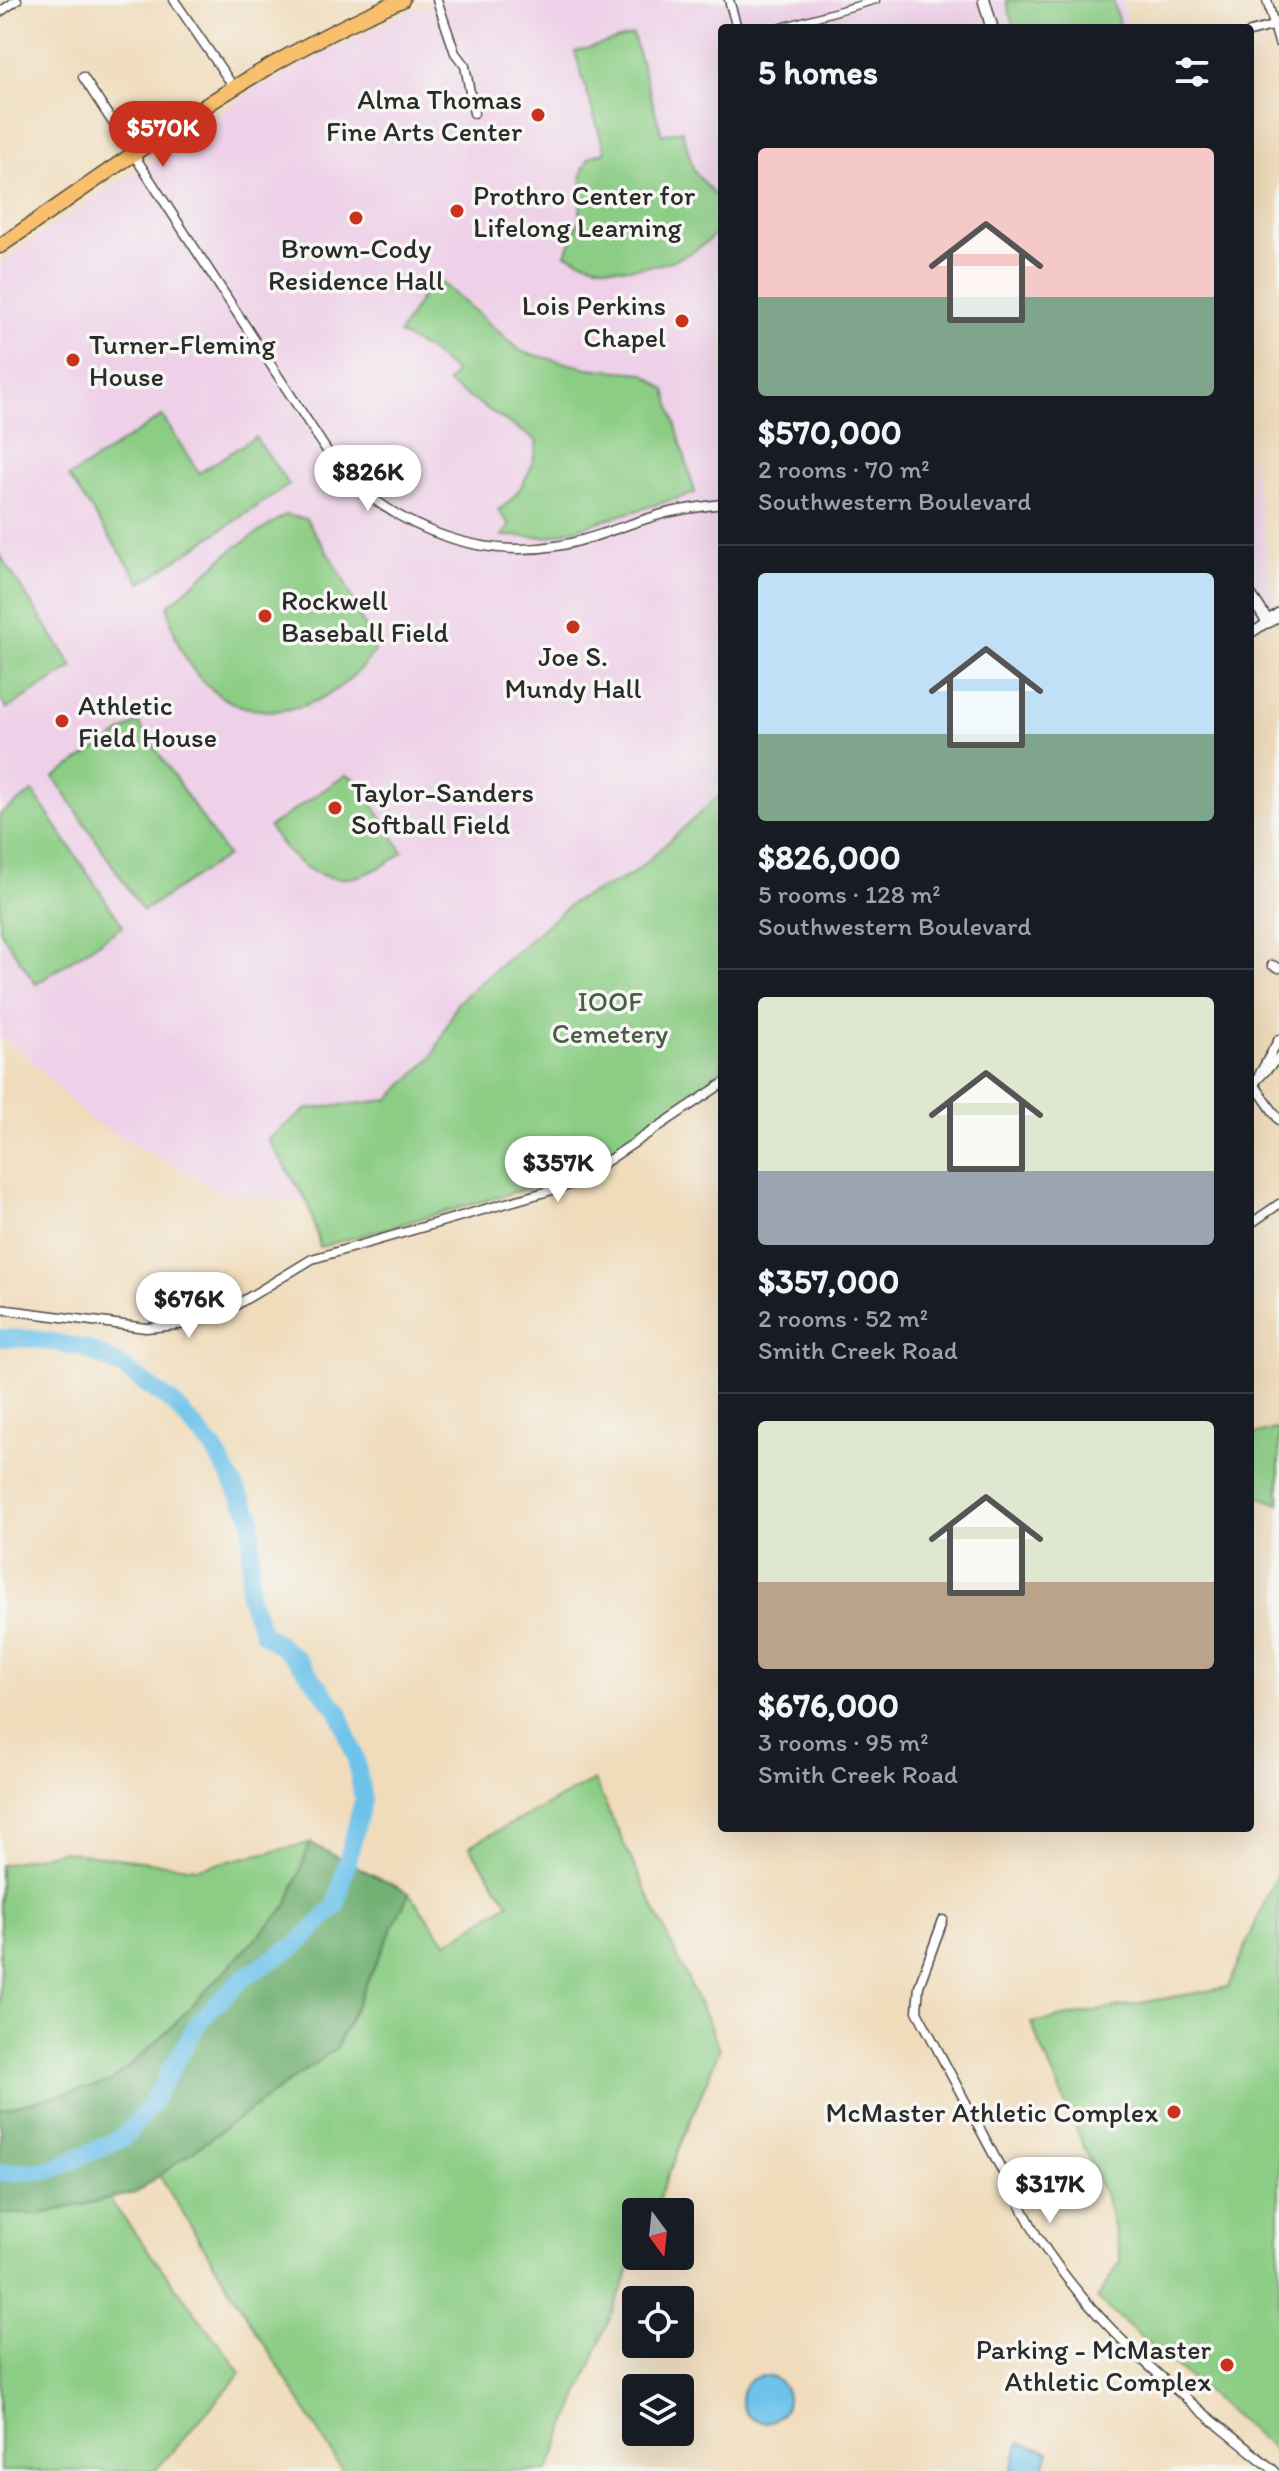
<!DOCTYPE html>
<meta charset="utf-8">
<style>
body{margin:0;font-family:Itim,sans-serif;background:#242831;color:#f1f3f6;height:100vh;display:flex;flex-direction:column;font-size:30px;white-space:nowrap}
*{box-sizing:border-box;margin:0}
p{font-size:26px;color:#9ea1a6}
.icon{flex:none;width:44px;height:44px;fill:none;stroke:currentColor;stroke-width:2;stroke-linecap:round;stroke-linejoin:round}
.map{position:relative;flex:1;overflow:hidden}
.sheet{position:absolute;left:718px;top:24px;width:536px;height:1808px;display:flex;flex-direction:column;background:#171b24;border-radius:8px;box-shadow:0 8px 32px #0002}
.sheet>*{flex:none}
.needle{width:52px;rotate:165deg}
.buttons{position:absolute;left:622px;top:2198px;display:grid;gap:16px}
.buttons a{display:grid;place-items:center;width:72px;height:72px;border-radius:8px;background:#171b24;box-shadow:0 8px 32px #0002;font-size:40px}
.price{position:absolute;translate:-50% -68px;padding:0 18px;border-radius:28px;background:#fff;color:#222;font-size:26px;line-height:52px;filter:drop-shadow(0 2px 4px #0008)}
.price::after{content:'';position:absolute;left:50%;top:48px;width:24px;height:18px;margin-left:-12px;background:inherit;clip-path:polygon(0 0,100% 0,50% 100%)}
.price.selected{background:#c8321e;color:#fff}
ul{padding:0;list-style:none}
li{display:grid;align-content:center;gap:16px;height:424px;padding:0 40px}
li+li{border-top:2px solid #363941}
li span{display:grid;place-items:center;height:248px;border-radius:8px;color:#555}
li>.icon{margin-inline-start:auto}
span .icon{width:144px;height:144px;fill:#fffc;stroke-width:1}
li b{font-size:34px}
h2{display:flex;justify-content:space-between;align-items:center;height:96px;padding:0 40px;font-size:34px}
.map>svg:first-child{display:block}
.built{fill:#eed0e8}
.green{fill:#8ccd85;stroke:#5c7c58;stroke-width:2}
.forest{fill:#71b072;stroke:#4e6e4e;stroke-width:2}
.water{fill:#6ec3ea;stroke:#4c778a;stroke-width:2}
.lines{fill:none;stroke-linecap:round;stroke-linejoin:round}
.river{stroke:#6ec3ea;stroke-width:18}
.pedestrian-casing{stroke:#494641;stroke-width:9}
.minor-casing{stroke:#494641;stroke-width:11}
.tertiary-casing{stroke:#494641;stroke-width:14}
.primary-casing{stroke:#494641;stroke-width:17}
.pedestrian{stroke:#fff;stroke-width:6}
.minor{stroke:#fff;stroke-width:8}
.tertiary{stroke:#fff;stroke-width:11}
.primary{stroke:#f8bf6c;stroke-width:14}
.poi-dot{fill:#c8321e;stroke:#f6f6f2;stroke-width:3}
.labels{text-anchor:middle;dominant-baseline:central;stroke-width:7;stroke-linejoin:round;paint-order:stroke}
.poi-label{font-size:28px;fill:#2b2b2b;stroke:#f6f6f2;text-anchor:start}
.park-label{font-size:28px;fill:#485c46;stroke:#f6f6f2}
</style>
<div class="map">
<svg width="1279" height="2471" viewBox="0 0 1279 2471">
<rect width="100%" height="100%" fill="#f6f6f2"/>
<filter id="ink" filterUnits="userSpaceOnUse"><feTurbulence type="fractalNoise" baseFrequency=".0125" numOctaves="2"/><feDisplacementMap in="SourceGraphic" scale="16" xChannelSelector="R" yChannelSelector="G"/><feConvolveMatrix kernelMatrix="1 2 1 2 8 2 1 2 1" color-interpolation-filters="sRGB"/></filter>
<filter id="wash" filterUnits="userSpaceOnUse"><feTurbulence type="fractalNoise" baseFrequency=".006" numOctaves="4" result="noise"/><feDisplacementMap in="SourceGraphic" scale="32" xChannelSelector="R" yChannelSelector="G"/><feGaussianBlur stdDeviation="1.8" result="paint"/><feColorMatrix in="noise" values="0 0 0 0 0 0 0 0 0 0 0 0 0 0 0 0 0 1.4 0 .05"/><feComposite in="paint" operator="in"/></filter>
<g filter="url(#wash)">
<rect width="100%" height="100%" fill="#f0dcbb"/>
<g class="built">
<path d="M 448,0 L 1122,0 L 1130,28 L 722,28 L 722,793 L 632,875 L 574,901 L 458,1002 L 433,1056 L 388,1100 L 307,1109 L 268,1138 L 308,1203 L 223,1193 L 87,1118 L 20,1049 L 0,1038 L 0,263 L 258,87 L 410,11 Z"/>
<path d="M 1250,446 L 1275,606 L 1250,624 Z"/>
</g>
<g class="green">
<path d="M 1006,0 L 1113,0 L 1120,28 L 1014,28 Z"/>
<path d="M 633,35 L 662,135 L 682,130 L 694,171 L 722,204 L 722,227 C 684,271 617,279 566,254 L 580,217 L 582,172 L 589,157 L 605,152 L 575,52 Z"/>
<path d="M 434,276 L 522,352 L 587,368 L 643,373 L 666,390 L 695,493 L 548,537 L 502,536 L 510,525 L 498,510 C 520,498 535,465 537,441 L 448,384 L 455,372 L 431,352 L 399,334 Z"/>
<path d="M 162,416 L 199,473 L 255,437 L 289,485 L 141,583 L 69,477 Z"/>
<path d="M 285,515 L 306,519 L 341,574 L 375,651 C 306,745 188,727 168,606 L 232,550 Z"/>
<path d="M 0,555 L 73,667 L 7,709 L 0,699 Z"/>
<path d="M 138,722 L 227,856 L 143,911 L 54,777 Z"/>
<path d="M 346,775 L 357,780 L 403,852 C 349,895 304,884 269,827 Z"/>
<path d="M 33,792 L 123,926 L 36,984 L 0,931 L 0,814 Z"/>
<path d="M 722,793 L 722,1074 L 587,1168 L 561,1179 L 320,1247 L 308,1203 L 268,1139 L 307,1109 L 388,1100 L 433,1056 L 457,1003 L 574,901 L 632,875 Z"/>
<path d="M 1279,1428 L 1279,1504 L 1250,1493 L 1250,1436 Z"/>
<path d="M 594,1780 L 720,2048 L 653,2212 L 636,2212 L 636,2254 L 548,2471 L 343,2471 L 159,2175 L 336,2048 L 409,1893 L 447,1943 L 509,1903 L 469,1846 Z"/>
<path d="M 310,1843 L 287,1906 L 161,2038 L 111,2083 L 0,2110 L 0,1865 L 61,1851 L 197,1868 Z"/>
<path d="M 1279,1869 L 1279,2454 L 1097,2299 L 1121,2261 L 1107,2201 L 1031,2023 L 1228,1987 Z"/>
<path d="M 109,2199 L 241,2373 L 155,2471 L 0,2471 L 0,2214 L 40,2214 Z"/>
</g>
<path class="forest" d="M 310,1843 L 409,1893 L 336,2048 L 135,2193 L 40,2214 L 0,2214 L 0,2110 L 111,2082 L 161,2038 L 287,1906 Z"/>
<g class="water">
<circle cx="764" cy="2399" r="23"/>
<path d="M 1020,2443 L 1049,2452 L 1043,2471 L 1011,2471 Z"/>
</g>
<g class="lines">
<path class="river" d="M 0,1338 L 35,1339 L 84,1348 L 118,1364 L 174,1404 L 214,1449 L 252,1517 L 249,1597 L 263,1633 L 296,1658 L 339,1712 L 356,1759 L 363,1800 L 336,1906 L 299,1943 L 243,1978 L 199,2021 L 150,2106 L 124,2137 L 51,2170 L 0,2173"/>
</g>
</g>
<g filter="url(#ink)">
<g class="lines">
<defs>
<path id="pedestrian" d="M 778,28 L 876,0"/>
<g id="minor">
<path d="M 174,0 L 233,86"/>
<path d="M 437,0 L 455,53 L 465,66 L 474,113"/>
<path d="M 729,0 L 737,28"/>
<path d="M 1267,0 L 1279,43"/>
<path d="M 0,12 L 17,0"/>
<path d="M 1250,32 L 1276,25"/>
<path d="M 83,77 L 329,454 C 380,522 472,560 556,546 C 590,541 623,525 656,516 C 677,509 700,507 722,504"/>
<path d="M 1250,634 L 1268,622"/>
<path d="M 1272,965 L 1279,968"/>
<path d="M 1256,1081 L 1279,1057"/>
<path d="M 1254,1084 L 1279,1039"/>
<path d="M 1254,1084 L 1279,1120"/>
<path d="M 1250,1224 L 1279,1204"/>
<path d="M 0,1309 L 146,1328 L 188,1324 L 233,1307 L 312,1259 L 573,1184 L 722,1084"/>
<path d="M 943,1920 L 919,1986 L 917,2011 L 1037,2236 C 1097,2331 1188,2401 1275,2471"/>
</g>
<g id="tertiary">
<path d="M 984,0 L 992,28"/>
<path d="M 1250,595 L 1268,622 L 1279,614"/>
</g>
<path id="primary" d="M 0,246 C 131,157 255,61 402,0"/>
</defs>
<use href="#pedestrian" class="pedestrian-casing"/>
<use href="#minor" class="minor-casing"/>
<use href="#tertiary" class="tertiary-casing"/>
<use href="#primary" class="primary-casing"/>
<use href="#pedestrian" class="pedestrian"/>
<use href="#minor" class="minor"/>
<use href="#tertiary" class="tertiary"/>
<use href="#primary" class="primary"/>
</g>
</g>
<g class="poi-dot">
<circle cx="538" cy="115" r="8"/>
<circle cx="457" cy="211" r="8"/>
<circle cx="356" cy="218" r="8"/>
<circle cx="682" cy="321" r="8"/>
<circle cx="73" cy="360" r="8"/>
<circle cx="265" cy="616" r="8"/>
<circle cx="573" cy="627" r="8"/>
<circle cx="62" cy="721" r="8"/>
<circle cx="335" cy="808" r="8"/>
<circle cx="1174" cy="2112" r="8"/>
<circle cx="1227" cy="2365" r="8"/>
</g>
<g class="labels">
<g class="poi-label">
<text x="522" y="99" text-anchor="end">Alma Thomas<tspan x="522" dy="32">Fine Arts Center</tspan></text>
<text x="473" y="195">Prothro Center for<tspan x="473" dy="32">Lifelong Learning</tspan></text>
<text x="356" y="248" text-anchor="middle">Brown-Cody<tspan x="356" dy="32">Residence Hall</tspan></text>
<text x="666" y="305" text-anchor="end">Lois Perkins<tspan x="666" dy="32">Chapel</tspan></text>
<text x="89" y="344">Turner-Fleming<tspan x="89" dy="32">House</tspan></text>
<text x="281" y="600">Rockwell<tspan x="281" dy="32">Baseball Field</tspan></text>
<text x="573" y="656" text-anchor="middle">Joe S.<tspan x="573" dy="32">Mundy Hall</tspan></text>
<text x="78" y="705">Athletic<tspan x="78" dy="32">Field House</tspan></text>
<text x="351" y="792">Taylor-Sanders<tspan x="351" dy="32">Softball Field</tspan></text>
<text x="1158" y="2112" text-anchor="end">McMaster Athletic Complex</text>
<text x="1211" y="2349" text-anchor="end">Parking - McMaster<tspan x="1211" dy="32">Athletic Complex</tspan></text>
</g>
<g class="park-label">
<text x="610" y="1001">IOOF<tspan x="610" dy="32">Cemetery</tspan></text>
</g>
</g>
</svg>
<div class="buttons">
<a><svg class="needle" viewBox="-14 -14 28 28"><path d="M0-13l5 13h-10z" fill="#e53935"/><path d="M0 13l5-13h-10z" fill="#9ea1a6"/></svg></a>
<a><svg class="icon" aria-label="locate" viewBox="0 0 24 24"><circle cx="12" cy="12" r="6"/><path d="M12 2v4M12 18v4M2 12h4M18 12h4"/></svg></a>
<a><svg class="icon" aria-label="layers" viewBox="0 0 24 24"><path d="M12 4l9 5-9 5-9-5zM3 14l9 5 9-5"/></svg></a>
</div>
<b class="price selected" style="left:163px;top:169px">$570K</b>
<b class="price" style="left:368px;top:513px">$826K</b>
<b class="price" style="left:558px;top:1204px">$357K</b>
<b class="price" style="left:189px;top:1340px">$676K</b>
<b class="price" style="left:1050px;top:2225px">$317K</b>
<section class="sheet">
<h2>5 homes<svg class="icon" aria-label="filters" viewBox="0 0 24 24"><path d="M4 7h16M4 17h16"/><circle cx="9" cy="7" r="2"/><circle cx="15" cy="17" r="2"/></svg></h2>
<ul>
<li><span style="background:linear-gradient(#f6c9c9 60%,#7fa58c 0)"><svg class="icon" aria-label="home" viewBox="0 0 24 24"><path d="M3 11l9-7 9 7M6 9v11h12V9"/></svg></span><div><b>$570,000</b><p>2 rooms · 70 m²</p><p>Southwestern Boulevard</p></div></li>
<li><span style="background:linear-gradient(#bfe0f5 65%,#7fa58c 0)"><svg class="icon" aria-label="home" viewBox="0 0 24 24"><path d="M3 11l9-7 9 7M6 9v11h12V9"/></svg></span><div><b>$826,000</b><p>5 rooms · 128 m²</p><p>Southwestern Boulevard</p></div></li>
<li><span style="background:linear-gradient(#dfe7d0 70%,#9aa5b1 0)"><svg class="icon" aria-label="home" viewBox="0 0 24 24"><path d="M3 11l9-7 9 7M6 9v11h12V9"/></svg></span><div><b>$357,000</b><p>2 rooms · 52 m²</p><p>Smith Creek Road</p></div></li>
<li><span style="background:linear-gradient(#dfe7d0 65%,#b9a48a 0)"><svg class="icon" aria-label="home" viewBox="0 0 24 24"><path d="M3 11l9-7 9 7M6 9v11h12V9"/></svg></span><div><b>$676,000</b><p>3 rooms · 95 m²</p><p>Smith Creek Road</p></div></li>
</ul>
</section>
</div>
